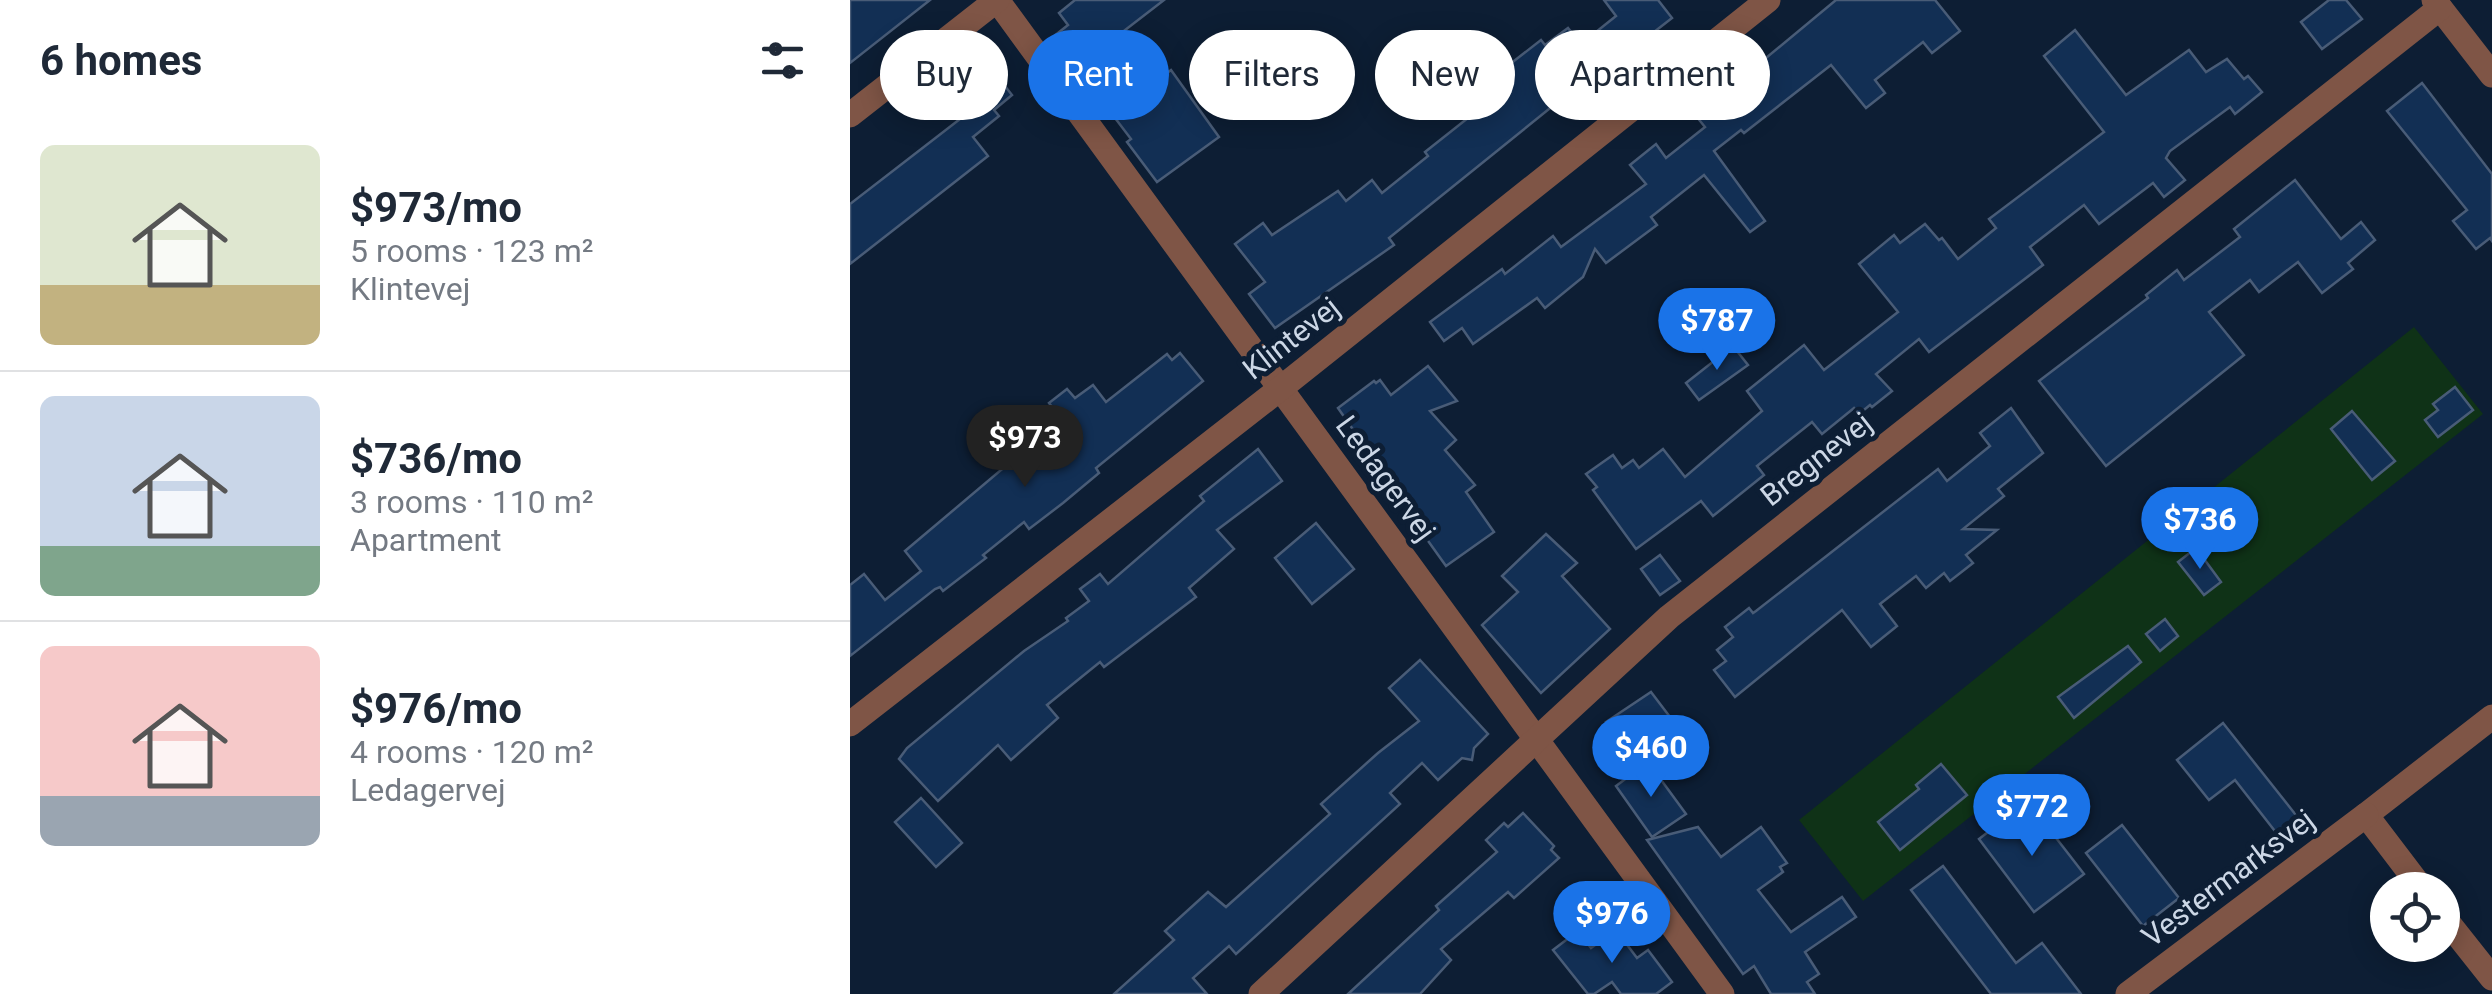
<!DOCTYPE html>
<meta charset="utf-8">
<style>
body{margin:0;font-family:Roboto,sans-serif;background:#f2f2f3;color:#1f2937;height:100vh;display:flex;flex-direction:column;font-size:38px;white-space:nowrap}
*{box-sizing:border-box;margin:0}
p{font-size:32px;color:#747a83}
.icon{flex:none;width:55px;height:55px;fill:none;stroke:currentColor;stroke-width:2;stroke-linecap:round;stroke-linejoin:round}
.map{position:relative;flex:1;overflow:hidden}
.side{display:flex;flex-direction:column;background:#fff;width:850px}
.side>*{flex:none}
.top-card{position:absolute;left:30px;top:30px;width:950px;height:90px;display:flex;gap:20px}
.buttons{position:absolute;left:1520px;top:872px;display:grid;gap:20px}
.buttons a{display:grid;place-items:center;width:90px;height:90px;border-radius:50%;background:#fff;box-shadow:0 5px 25px #0003;font-size:50px}
.price{position:absolute;translate:-50% -85px;padding:0 22px;border-radius:35px;background:#1a73e8;color:#fff;font-size:32px;line-height:65px;filter:drop-shadow(0 2px 5px #0008)}
.price::after{content:'';position:absolute;left:50%;top:60px;width:30px;height:22px;margin-left:-15px;background:inherit;clip-path:polygon(0 0,100% 0,50% 100%)}
.price.selected{background:#222;color:#fff}
ul{padding:0;list-style:none}
li{display:flex;align-items:center;gap:30px;height:250px;padding:0 40px}
li+li{border-top:2px solid #e0e1e3}
li span{display:grid;place-items:center;flex:none;width:280px;height:200px;border-radius:15px;color:#555}
li>.icon{margin-inline-start:auto}
span .icon{width:120px;height:120px;fill:#fffc;stroke-width:1}
li b{font-size:42px}
h2{display:flex;justify-content:space-between;align-items:center;height:120px;padding:0 40px;font-size:42px}
.pill{padding:0 35px;border-radius:45px;background:#fff;box-shadow:0 5px 25px #0003;font-size:35px;line-height:90px}
.pill.selected{background:#1a73e8;color:#fff}
main{display:flex;flex:1;min-height:0}
.map>svg:first-child{display:block}
.green{fill:#0f3217}
.building{fill:#122f54;stroke:#495c77;stroke-width:2.5}
.lines{fill:none;stroke-linecap:round;stroke-linejoin:round}
.minor{stroke:#7f5546;stroke-width:25}
.labels{text-anchor:middle;dominant-baseline:central;stroke-width:10;stroke-linejoin:round;paint-order:stroke}
.street-label{font-size:30px;fill:#ccd7e6;stroke:#0d1e34}
</style>
<main>
<section class="side">
<h2>6 homes<svg class="icon" aria-label="filters" viewBox="0 0 24 24"><path d="M4 7h16M4 17h16"/><circle cx="9" cy="7" r="2"/><circle cx="15" cy="17" r="2"/></svg></h2>
<ul>
<li><span style="background:linear-gradient(#dfe7d0 70%,#c2b280 0)"><svg class="icon" aria-label="home" viewBox="0 0 24 24"><path d="M3 11l9-7 9 7M6 9v11h12V9"/></svg></span><div><b>$973/mo</b><p>5 rooms · 123 m²</p><p>Klintevej</p></div></li>
<li><span style="background:linear-gradient(#c9d6e8 75%,#7fa58c 0)"><svg class="icon" aria-label="home" viewBox="0 0 24 24"><path d="M3 11l9-7 9 7M6 9v11h12V9"/></svg></span><div><b>$736/mo</b><p>3 rooms · 110 m²</p><p>Apartment</p></div></li>
<li><span style="background:linear-gradient(#f6c9c9 75%,#9aa5b1 0)"><svg class="icon" aria-label="home" viewBox="0 0 24 24"><path d="M3 11l9-7 9 7M6 9v11h12V9"/></svg></span><div><b>$976/mo</b><p>4 rooms · 120 m²</p><p>Ledagervej</p></div></li>
</ul>
</section>
<div class="map">
<svg width="1642" height="994" viewBox="0 0 1642 994">
<rect width="100%" height="100%" fill="#0d1e34"/>
<path class="green" d="M 1564,327 L 1633,414 L 1013,901 L 949,820 Z"/>
<g class="building">
<path d="M 0,0 L 80,0 L 0,63 Z"/>
<path d="M 225,0 L 314,0 L 222,71 L 198,41 L 218,25 L 209,13 Z"/>
<path d="M 754,0 L 808,0 L 822,18 L 732,88 L 730,84 L 539,238 L 544,245 L 425,328 L 399,294 L 415,282 L 385,244 L 413,223 L 422,235 L 488,191 L 496,201 L 522,180 L 532,193 L 578,156 L 575,152 L 647,95 L 637,82 L 691,40 L 695,45 L 718,28 L 731,44 L 766,16 Z"/>
<path d="M 986,0 L 1085,0 L 1110,31 L 1082,53 L 1073,42 L 1025,80 L 1035,93 L 1016,108 L 981,65 L 894,133 L 891,130 L 864,151 L 915,221 L 900,232 L 854,175 L 801,217 L 807,225 L 756,263 L 745,249 L 733,277 L 695,308 L 687,298 L 623,344 L 612,328 L 594,341 L 580,322 L 652,269 L 655,274 L 703,236 L 711,247 L 796,184 L 780,165 L 806,144 L 816,158 L 855,127 L 846,116 Z"/>
<path d="M 1479,0 L 1496,0 L 1512,19 L 1472,49 L 1451,22 Z"/>
<path d="M 1225,30 L 1276,95 L 1339,50 L 1356,72 L 1377,59 L 1394,79 L 1398,76 L 1412,92 L 1385,114 L 1380,107 L 1320,151 L 1316,158 L 1335,180 L 1314,197 L 1303,183 L 1249,224 L 1234,205 L 1180,247 L 1193,265 L 1079,352 L 1069,339 L 1026,374 L 1042,391 L 1022,407 L 1020,405 L 1009,414 L 1004,408 L 972,434 L 962,422 L 907,466 L 914,475 L 863,516 L 851,501 L 786,549 L 743,490 L 747,487 L 736,474 L 763,455 L 772,468 L 783,460 L 789,468 L 813,449 L 835,477 L 912,411 L 897,391 L 954,345 L 974,370 L 1048,312 L 1009,264 L 1044,235 L 1050,243 L 1075,224 L 1089,240 L 1092,238 L 1108,259 L 1146,228 L 1139,219 L 1254,132 L 1194,56 Z"/>
<path d="M 140,67 L 162,95 L 144,110 L 149,116 L 123,137 L 138,156 L 0,264 L 0,204 L 110,119 L 96,102 Z"/>
<path d="M 321,70 L 369,137 L 307,182 L 277,142 L 281,139 L 262,114 Z"/>
<path d="M 1572,83 L 1642,174 L 1642,241 L 1640,238 L 1626,249 L 1603,221 L 1617,210 L 1537,111 Z"/>
<path d="M 1445,180 L 1491,239 L 1511,222 L 1525,240 L 1498,263 L 1503,269 L 1472,293 L 1448,262 L 1409,292 L 1400,280 L 1359,312 L 1394,355 L 1256,466 L 1189,381 L 1298,298 L 1296,295 L 1327,270 L 1334,280 L 1390,237 L 1384,229 Z"/>
<path d="M 883,346 L 898,365 L 849,400 L 836,383 Z"/>
<path d="M 330,353 L 353,381 L 246,468 L 249,473 L 213,503 L 179,529 L 174,522 L 133,555 L 136,558 L 93,591 L 90,587 L 85,589 L 0,656 L 0,585 L 14,574 L 35,600 L 71,571 L 55,551 L 151,470 L 215,424 L 199,403 L 217,389 L 225,398 L 243,385 L 256,402 L 317,354 L 322,360 Z"/>
<path d="M 578,366 L 607,401 L 580,411 L 606,440 L 595,450 L 625,485 L 616,492 L 644,532 L 596,566 L 551,503 L 557,497 L 527,464 L 488,408 L 524,381 L 526,383 L 530,380 L 541,395 Z"/>
<path d="M 1605,387 L 1623,410 L 1588,437 L 1575,420 L 1588,410 L 1583,404 Z"/>
<path d="M 1161,408 L 1193,453 L 1148,489 L 1154,496 L 1113,529 L 1147,530 L 1116,555 L 1123,563 L 1100,581 L 1094,573 L 1076,588 L 1066,576 L 1030,604 L 1047,626 L 1021,647 L 992,610 L 885,697 L 864,670 L 876,661 L 867,650 L 883,637 L 875,627 L 899,608 L 903,613 L 906,611 L 1088,469 L 1097,481 L 1140,446 L 1130,433 Z"/>
<path d="M 1502,411 L 1545,461 L 1522,480 L 1481,429 Z"/>
<path d="M 408,449 L 432,481 L 367,530 L 384,549 L 339,588 L 346,597 L 254,667 L 250,662 L 197,705 L 208,718 L 161,760 L 148,745 L 88,801 L 49,759 L 57,748 L 174,651 L 218,621 L 216,618 L 239,601 L 230,589 L 250,574 L 258,584 L 354,501 L 350,496 Z"/>
<path d="M 466,523 L 504,569 L 462,604 L 425,558 Z"/>
<path d="M 696,534 L 727,563 L 712,576 L 760,629 L 691,693 L 632,625 L 668,592 L 652,576 Z"/>
<path d="M 1346,548 L 1371,582 L 1354,595 L 1328,562 Z"/>
<path d="M 810,555 L 830,581 L 810,595 L 791,569 Z"/>
<path d="M 1315,619 L 1328,636 L 1310,651 L 1296,634 Z"/>
<path d="M 1278,646 L 1291,662 L 1224,718 L 1208,697 Z"/>
<path d="M 570,660 L 638,734 L 624,748 L 622,760 L 612,758 L 588,780 L 572,763 L 540,793 L 550,804 L 386,954 L 379,946 L 343,978 L 357,994 L 264,994 L 324,940 L 315,931 L 358,892 L 376,907 L 480,814 L 471,804 L 528,753 L 569,721 L 539,688 Z"/>
<path d="M 801,692 L 820,717 L 816,720 L 822,727 L 783,757 L 756,722 Z"/>
<path d="M 1373,723 L 1449,819 L 1428,835 L 1385,780 L 1359,800 L 1327,760 Z"/>
<path d="M 798,762 L 836,814 L 802,837 L 766,786 Z"/>
<path d="M 1091,764 L 1117,795 L 1050,850 L 1028,822 L 1069,789 L 1066,785 Z"/>
<path d="M 71,798 L 112,843 L 86,867 L 45,822 Z"/>
<path d="M 1186,812 L 1234,874 L 1184,912 L 1129,839 L 1160,815 L 1168,826 Z"/>
<path d="M 673,813 L 704,846 L 701,850 L 709,858 L 664,898 L 658,892 L 591,949 L 601,960 L 570,994 L 498,994 L 589,910 L 586,906 L 647,852 L 636,840 L 654,823 L 658,827 Z"/>
<path d="M 1272,825 L 1329,898 L 1293,926 L 1236,853 Z"/>
<path d="M 848,827 L 871,857 L 911,827 L 937,863 L 930,867 L 933,872 L 908,890 L 941,932 L 992,897 L 1006,917 L 955,952 L 969,974 L 957,982 L 965,994 L 921,994 L 904,966 L 893,974 L 797,840 Z"/>
<path d="M 1093,866 L 1166,963 L 1192,943 L 1231,994 L 1141,994 L 1061,890 Z"/>
<path d="M 766,930 L 787,958 L 798,950 L 822,982 L 806,994 L 771,994 L 762,982 L 744,994 L 738,994 L 703,950 L 728,931 L 741,948 Z"/>
</g>
<g class="lines">
<g class="minor">
<path d="M 147,0 L 872,994"/>
<path d="M 1584,0 L 1642,75"/>
<path d="M 0,115 L 147,0"/>
<path d="M 0,724 L 431,388 L 918,0"/>
<path d="M 1573,890 L 1516,815 L 1642,717"/>
<path d="M 1592,915 L 1642,978"/>
<path d="M 411,994 L 819,617 L 1590,8"/>
<path d="M 1278,994 L 1516,815"/>
</g>
</g>
<g class="labels">
<g class="street-label">
<text transform="translate(441 338) rotate(-38)">Klintevej</text>
<text transform="translate(966 459) rotate(-38)">Bregnevej</text>
<text transform="translate(536 478) rotate(54)">Ledagervej</text>
<text transform="translate(1378 878) rotate(-37)">Vestermarksvej</text>
</g>
</g>
</svg>
<div class="buttons">
<a><svg class="icon" aria-label="locate" viewBox="0 0 24 24"><circle cx="12" cy="12" r="6"/><path d="M12 2v4M12 18v4M2 12h4M18 12h4"/></svg></a>
</div>
<b class="price" style="left:867px;top:373px">$787</b>
<b class="price selected" style="left:175px;top:490px">$973</b>
<b class="price" style="left:1350px;top:572px">$736</b>
<b class="price" style="left:801px;top:800px">$460</b>
<b class="price" style="left:1182px;top:859px">$772</b>
<b class="price" style="left:762px;top:966px">$976</b>
<div class="top-card">
<a class="pill">Buy</a>
<a class="pill selected">Rent</a>
<a class="pill">Filters</a>
<a class="pill">New</a>
<a class="pill">Apartment</a>
</div>
</div>
</main>
